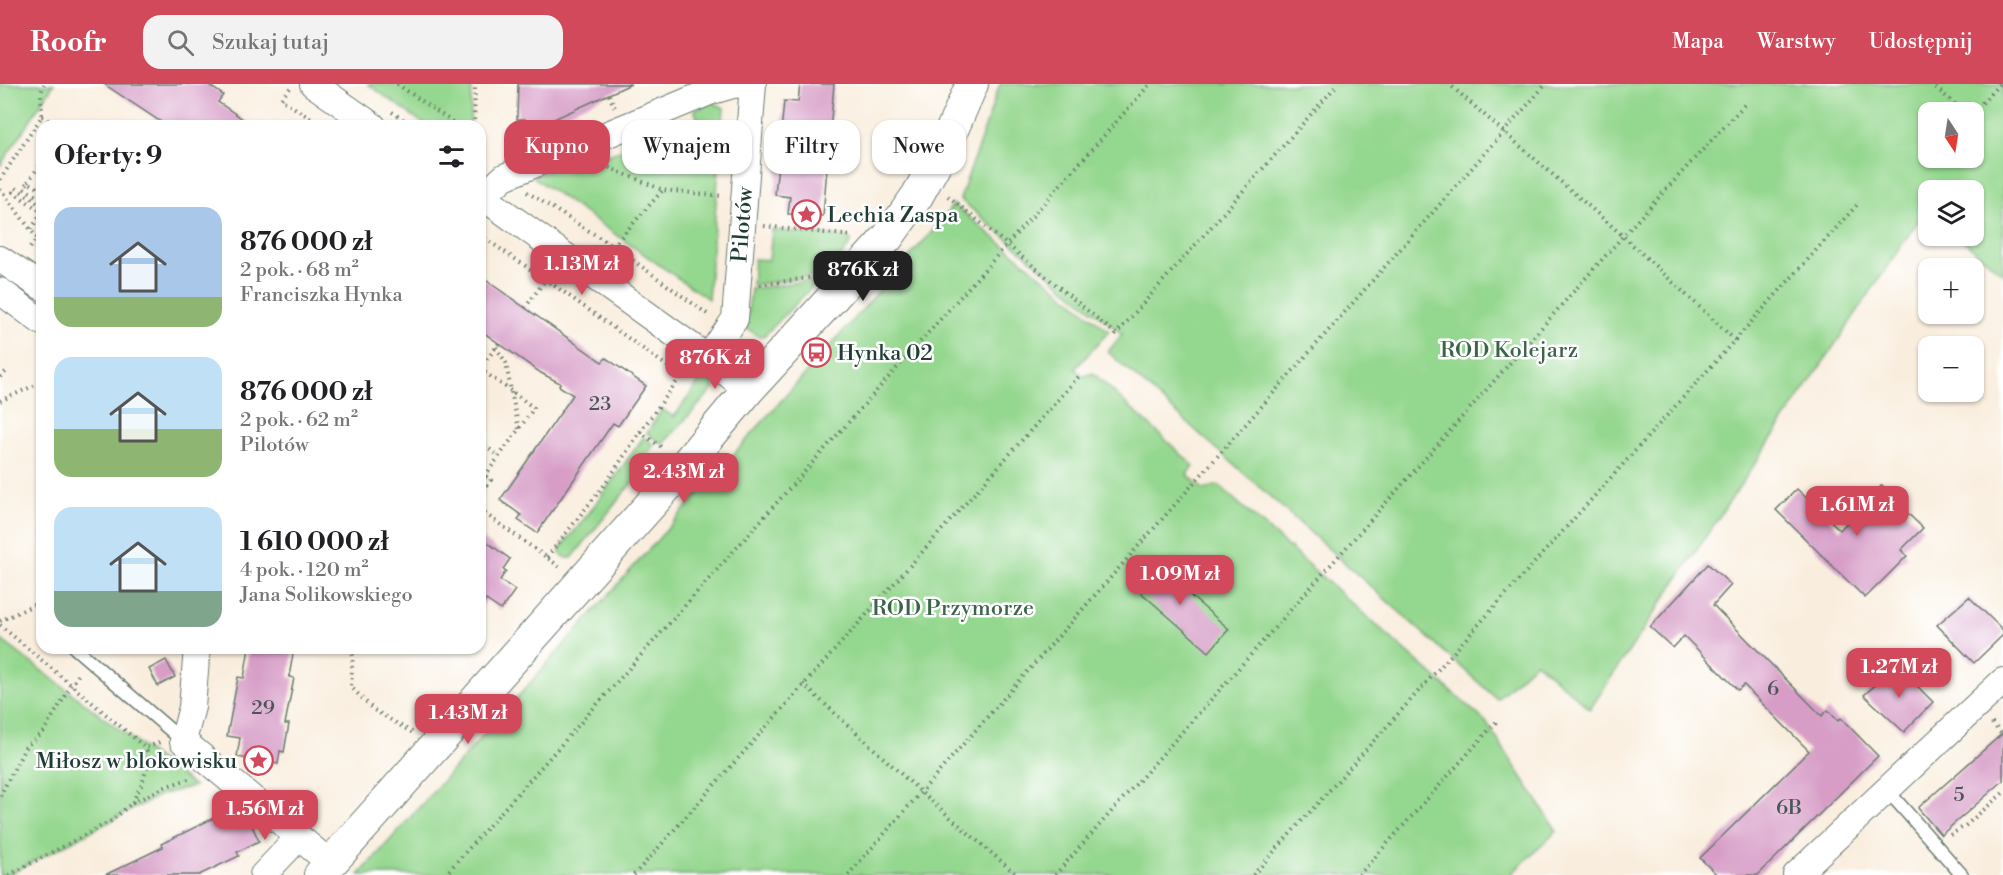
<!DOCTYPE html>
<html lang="pl">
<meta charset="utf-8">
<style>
body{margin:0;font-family:"Libre Bodoni",serif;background:#f2f2f2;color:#202124;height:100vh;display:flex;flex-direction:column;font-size:22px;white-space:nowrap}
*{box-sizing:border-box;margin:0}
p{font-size:20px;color:#757577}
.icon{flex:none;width:33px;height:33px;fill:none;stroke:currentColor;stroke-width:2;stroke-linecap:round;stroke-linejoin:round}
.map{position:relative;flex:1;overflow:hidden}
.sheet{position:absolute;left:36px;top:36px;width:450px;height:534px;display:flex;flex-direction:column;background:#fff;border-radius:18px;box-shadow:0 2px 4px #0004}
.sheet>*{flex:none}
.guide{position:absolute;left:504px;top:36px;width:570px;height:54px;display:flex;gap:12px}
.needle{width:39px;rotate:168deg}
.controls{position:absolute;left:1918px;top:18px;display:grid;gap:12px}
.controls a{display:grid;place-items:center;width:66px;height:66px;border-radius:12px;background:#fff;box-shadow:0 2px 4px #0004;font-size:30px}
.price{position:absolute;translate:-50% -51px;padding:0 14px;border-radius:12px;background:#d1495b;color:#fff;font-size:20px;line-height:39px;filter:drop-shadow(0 2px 3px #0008)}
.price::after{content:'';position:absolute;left:50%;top:36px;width:18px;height:14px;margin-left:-9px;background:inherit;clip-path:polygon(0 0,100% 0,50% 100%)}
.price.selected{background:#222;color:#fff}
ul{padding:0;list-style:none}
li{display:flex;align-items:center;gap:18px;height:150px;padding:0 18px}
li span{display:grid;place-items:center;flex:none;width:168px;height:120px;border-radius:18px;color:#555}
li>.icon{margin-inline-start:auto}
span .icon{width:72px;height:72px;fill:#fffc;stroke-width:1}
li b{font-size:26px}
h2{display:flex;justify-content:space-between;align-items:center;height:72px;padding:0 18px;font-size:26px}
.pill{padding:0 21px;border-radius:18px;background:#fff;box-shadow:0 2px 4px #0004;font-size:21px;line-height:54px}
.pill.selected{background:#d1495b;color:#fff}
header{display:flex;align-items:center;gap:36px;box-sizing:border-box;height:84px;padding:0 30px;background:#d1495b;color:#fff}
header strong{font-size:28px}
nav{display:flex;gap:33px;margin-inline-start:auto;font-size:21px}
.search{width:420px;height:54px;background:#f2f2f2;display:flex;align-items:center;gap:15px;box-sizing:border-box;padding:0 21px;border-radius:18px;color:#757577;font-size:22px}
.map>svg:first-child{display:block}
.green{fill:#94d78e;stroke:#5a8a61;stroke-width:1.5;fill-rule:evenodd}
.building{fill:#d79dc7}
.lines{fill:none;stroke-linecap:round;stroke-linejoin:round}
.service-casing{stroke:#6b7b70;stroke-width:15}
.minor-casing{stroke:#6b7b70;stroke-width:28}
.tertiary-casing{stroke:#6b7b70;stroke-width:34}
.path{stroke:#6b7b70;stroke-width:4;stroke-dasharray:1.5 4.5;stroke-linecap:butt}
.service{stroke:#fff;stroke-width:12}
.minor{stroke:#fff;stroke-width:26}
.tertiary{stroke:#fff;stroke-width:32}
.labels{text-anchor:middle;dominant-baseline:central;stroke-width:5;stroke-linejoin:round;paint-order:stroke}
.number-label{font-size:20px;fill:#4d5559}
.poi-label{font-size:22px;fill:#1f3d34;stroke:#fff;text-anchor:start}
.street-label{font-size:22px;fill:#1f3d34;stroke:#fff}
.park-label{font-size:22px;fill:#3c644a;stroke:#fff}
</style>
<header>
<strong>Roofr</strong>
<div class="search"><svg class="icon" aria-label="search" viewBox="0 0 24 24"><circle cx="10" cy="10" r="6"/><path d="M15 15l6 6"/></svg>Szukaj tutaj</div>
<nav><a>Mapa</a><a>Warstwy</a><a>Udostępnij</a></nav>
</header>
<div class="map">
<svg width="2003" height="791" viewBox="0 0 2003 791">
<rect width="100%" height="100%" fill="#fff"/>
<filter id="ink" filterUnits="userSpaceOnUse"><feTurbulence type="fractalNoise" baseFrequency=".0167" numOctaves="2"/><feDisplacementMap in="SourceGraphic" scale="12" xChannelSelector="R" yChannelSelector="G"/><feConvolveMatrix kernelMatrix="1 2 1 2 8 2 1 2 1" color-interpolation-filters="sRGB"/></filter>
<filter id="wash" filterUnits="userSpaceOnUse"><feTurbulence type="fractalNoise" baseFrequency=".008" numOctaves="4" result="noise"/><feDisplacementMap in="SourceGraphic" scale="24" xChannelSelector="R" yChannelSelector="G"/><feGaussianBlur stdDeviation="1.35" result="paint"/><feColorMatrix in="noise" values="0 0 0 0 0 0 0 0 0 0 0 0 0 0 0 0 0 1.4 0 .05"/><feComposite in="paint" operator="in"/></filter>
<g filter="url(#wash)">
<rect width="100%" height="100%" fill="#f9eede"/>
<g class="green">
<path d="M 0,0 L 54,0 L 0,82 Z"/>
<path d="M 368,0 L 472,0 L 470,42 L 427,42 Z"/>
<path d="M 1000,0 L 2003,0 L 2003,190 L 1958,152 L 1974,152 L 1974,106 L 1929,106 L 1929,127 L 1926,125 L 1590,625 L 1536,578 L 1497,615 L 1108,268 L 1122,250 L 1060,200 L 960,115 ZM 1929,28 L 1974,28 L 1974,74 L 1929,74 Z"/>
<path d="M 713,18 L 724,24 L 708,215 L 533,93 L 559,82 L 569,87 L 698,35 L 694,26 Z"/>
<path d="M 953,120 L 1109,247 L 1075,285 L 1084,292 L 1093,289 L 1194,382 L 1187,390 L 1204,406 L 1218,401 L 1486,638 L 1557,747 L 1510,791 L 359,791 L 944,134 Z"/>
<path d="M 772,146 L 847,153 L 852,157 L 836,180 L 825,190 L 752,201 L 754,175 L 769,176 Z"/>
<path d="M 820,195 L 764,252 L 758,252 L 746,244 L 751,205 Z"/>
<path d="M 705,289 L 712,294 L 714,304 L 664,359 L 662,360 L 647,349 L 662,325 L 674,333 Z"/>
<path d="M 643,354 L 645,354 L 654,361 L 642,377 L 646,381 L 572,474 L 567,474 L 560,470 L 560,465 L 589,429 Z"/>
<path d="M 0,555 L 194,702 L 160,711 L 8,791 L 0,791 Z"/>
</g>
<g id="blocks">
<g class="building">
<path d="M 104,0 L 207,0 L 223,11 L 218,18 L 253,42 L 167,42 Z"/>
<path d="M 518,0 L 631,0 L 530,46 L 525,35 L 517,35 Z"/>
<path d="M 800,0 L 834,0 L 823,132 L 788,130 L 790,113 L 775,111 L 784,17 L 798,18 Z"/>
<path d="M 480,192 L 602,278 L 606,274 L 646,302 L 618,342 L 613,339 L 537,449 L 518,436 L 521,431 L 500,416 L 573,311 L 559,302 L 560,299 L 541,289 L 480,246 Z"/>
<path d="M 1882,401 L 1899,417 L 1897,419 L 1923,444 L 1901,466 L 1907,472 L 1865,514 L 1776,426 L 1797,405 L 1840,446 Z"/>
<path d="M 480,453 L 510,475 L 503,485 L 506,487 L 500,496 L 515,506 L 501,526 L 486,516 L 480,524 Z"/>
<path d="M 1150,477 L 1229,545 L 1209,568 L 1130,499 Z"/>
<path d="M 1708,480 L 1731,501 L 1713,521 L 1822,632 L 1828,626 L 1838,637 L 1841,634 L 1878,672 L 1758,791 L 1717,791 L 1700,774 L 1809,667 L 1744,601 L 1738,606 L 1684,552 L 1673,564 L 1650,543 Z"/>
<path d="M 1969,513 L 2003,546 L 2003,551 L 1974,579 L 1937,541 Z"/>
<path d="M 249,564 L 294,564 L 289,593 L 294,594 L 285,640 L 289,640 L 284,668 L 280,667 L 278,680 L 237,673 L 240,654 L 227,652 L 238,593 L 244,594 Z"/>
<path d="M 166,576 L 175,593 L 158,602 L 149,585 Z"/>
<path d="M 1897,582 L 1933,618 L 1904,648 L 1864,611 Z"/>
<path d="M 2003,649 L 2003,697 L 1941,751 L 1918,724 Z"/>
<path d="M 235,719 L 246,729 L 259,757 L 237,768 L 239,772 L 199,791 L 105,791 L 163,763 L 161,760 L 216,733 L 214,729 Z"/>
</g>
</g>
</g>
<g filter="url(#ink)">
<use href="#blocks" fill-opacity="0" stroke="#6b7b70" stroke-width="1.5"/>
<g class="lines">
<defs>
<g id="service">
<path d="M 75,564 L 183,657"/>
<path d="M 1887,706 L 1962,791"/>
</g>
<g id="minor">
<path d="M 313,0 L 373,42"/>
<path d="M 480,111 L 708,274 L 748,306"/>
<path d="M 482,113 L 504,93 L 712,7 L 733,1 L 750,0"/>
<path d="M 0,175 L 42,203"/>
<path d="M 0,207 L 42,238"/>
<path id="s1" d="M 708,274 L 735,235 L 753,0"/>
<path d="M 197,564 L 192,623 L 183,657 L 330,779"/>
<path d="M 263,791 L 298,754"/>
<path d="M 1796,791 L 2003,597"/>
</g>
<path id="tertiary" d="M 320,791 L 677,391 L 748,306 L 888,153 L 917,112 L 945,62 L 972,0"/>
</defs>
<use href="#service" class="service-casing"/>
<use href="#minor" class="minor-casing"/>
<use href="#tertiary" class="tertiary-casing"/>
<g class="path">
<path d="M 397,0 L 458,42"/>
<path d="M 1931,0 L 1965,28"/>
<path d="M 290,4 L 281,15 L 322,42"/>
<path d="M 609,11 L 615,24"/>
<path d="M 392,28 L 413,42"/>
<path d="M 1974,28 L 1999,0"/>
<path d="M 42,32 L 57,42"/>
<path d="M 474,42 L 475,0"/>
<path d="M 598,79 L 663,106 L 723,112"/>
<path d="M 0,96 L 42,32 L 41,9 L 44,0"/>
<path d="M 28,98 L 42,78"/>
<path d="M 0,105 L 37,154 L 28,167"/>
<path d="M 42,107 L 28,98 L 24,104 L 42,116"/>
<path d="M 527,108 L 613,162 L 710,232"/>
<path d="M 948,112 L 1116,250 L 1338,0"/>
<path d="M 42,122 L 16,104 L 13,108 L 42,128"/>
<path d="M 764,142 L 852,152"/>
<path d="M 31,145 L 42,129"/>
<path d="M 480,151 L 565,209 L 681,292 L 686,286"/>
<path d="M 37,154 L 42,146"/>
<path d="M 613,162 L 663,106"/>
<path d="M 760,201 L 815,193"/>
<path d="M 525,224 L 546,195"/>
<path d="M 1735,256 L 1857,121"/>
<path d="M 496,263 L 506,279 L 511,307"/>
<path d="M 480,285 L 511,307"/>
<path d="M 480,285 L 499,259"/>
<path d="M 0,293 L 9,285"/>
<path d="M 480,294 L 485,288"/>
<path d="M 0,317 L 42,298"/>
<path d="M 640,348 L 664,365"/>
<path d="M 480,358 L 499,372"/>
<path d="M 480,388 L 485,392 L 534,324 L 511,307 L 519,345"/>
<path d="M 480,412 L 491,396 L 485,392"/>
<path d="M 480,426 L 560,483"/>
<path d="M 547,473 L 606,399 L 640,348 L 681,292"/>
<path d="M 0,537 L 42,517"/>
<path d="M 0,541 L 146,664 L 160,658"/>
<path d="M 353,564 L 351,603 L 374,626 L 413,649"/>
<path d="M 803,600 L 922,709 L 1017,791"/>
<path d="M 1992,639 L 2003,652"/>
<path d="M 0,712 L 26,662 L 42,650 L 80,588"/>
<path d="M 132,719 L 167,702 L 192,694"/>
<path d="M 1950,751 L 1965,742 L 2003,709"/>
<path d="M 9,791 L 111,737 L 132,719 L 142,700 L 149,676 L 146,664"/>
<path d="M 445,791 L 1150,0"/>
<path d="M 634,791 L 1081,290"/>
<path d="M 848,791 L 1546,0"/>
<path d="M 1055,791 L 1623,152 L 1747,18"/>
<path d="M 1253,791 L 1735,256 L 1623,152 L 1449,0"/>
<path d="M 1359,791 L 1498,636"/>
</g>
<use href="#service" class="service"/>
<use href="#minor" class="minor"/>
<use href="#tertiary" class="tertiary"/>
</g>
</g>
<defs>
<symbol id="sight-ring" viewBox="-11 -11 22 22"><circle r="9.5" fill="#fff" stroke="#d1495b" stroke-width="1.5"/><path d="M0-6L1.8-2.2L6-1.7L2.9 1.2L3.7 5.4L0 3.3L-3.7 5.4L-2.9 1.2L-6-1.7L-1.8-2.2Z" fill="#d1495b"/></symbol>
<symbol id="bus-ring" viewBox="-11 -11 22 22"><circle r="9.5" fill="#fff" stroke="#d1495b" stroke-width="1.5"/><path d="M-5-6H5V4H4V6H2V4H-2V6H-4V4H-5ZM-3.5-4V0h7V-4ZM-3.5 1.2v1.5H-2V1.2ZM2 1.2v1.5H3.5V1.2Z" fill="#d1495b"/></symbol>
</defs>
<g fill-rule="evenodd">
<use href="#sight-ring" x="790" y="114" width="33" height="33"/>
<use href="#bus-ring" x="800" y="252" width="33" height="33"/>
<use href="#sight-ring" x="242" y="660" width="33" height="33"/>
</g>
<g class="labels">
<g class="number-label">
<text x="600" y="320">23</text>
<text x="1773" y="605">6</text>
<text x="263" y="624">29</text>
<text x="1959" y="711">5</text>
<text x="1789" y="724">6B</text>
</g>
<g class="poi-label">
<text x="827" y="131">Lechia Zaspa</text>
<text x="837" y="269">Hynka 02</text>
<text x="237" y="677" text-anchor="end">Miłosz w blokowisku</text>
</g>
<g class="street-label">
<text stroke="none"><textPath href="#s1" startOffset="142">Pilotów</textPath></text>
</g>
<g class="park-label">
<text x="1509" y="266">ROD Kolejarz</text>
<text x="953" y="524">ROD Przymorze</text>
</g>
</g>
</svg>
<div class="controls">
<a><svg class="needle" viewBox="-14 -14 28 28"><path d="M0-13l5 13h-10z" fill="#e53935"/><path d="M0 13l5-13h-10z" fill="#757577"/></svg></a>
<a><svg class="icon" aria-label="layers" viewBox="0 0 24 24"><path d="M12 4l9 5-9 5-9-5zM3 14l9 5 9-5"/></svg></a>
<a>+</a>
<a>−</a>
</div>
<b class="price" style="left:582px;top:212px">1.13M zł</b>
<b class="price selected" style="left:863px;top:218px">876K zł</b>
<b class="price" style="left:715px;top:306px">876K zł</b>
<b class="price" style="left:684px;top:420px">2.43M zł</b>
<b class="price" style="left:1857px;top:453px">1.61M zł</b>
<b class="price" style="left:1180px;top:522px">1.09M zł</b>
<b class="price" style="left:1899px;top:615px">1.27M zł</b>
<b class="price" style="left:468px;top:661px">1.43M zł</b>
<b class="price" style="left:265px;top:757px">1.56M zł</b>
<div class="guide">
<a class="pill selected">Kupno</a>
<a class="pill">Wynajem</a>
<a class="pill">Filtry</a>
<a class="pill">Nowe</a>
</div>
<section class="sheet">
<h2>Oferty: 9<svg class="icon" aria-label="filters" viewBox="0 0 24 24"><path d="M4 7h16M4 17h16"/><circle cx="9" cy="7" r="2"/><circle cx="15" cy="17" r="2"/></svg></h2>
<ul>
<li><span style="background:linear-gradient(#a9c7e8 75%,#8fb573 0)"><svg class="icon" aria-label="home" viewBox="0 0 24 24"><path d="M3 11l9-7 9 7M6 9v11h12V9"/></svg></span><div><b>876 000 zł</b><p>2 pok. · 68 m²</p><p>Franciszka Hynka</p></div></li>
<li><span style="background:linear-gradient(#bfe0f5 60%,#8fb573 0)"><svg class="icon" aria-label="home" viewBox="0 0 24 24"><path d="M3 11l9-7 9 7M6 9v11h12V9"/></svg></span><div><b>876 000 zł</b><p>2 pok. · 62 m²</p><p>Pilotów</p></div></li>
<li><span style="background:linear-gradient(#bfe0f5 70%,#7fa58c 0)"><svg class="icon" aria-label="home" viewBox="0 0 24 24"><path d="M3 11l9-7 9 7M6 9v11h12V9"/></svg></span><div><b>1 610 000 zł</b><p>4 pok. · 120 m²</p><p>Jana Solikowskiego</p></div></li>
</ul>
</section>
</div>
